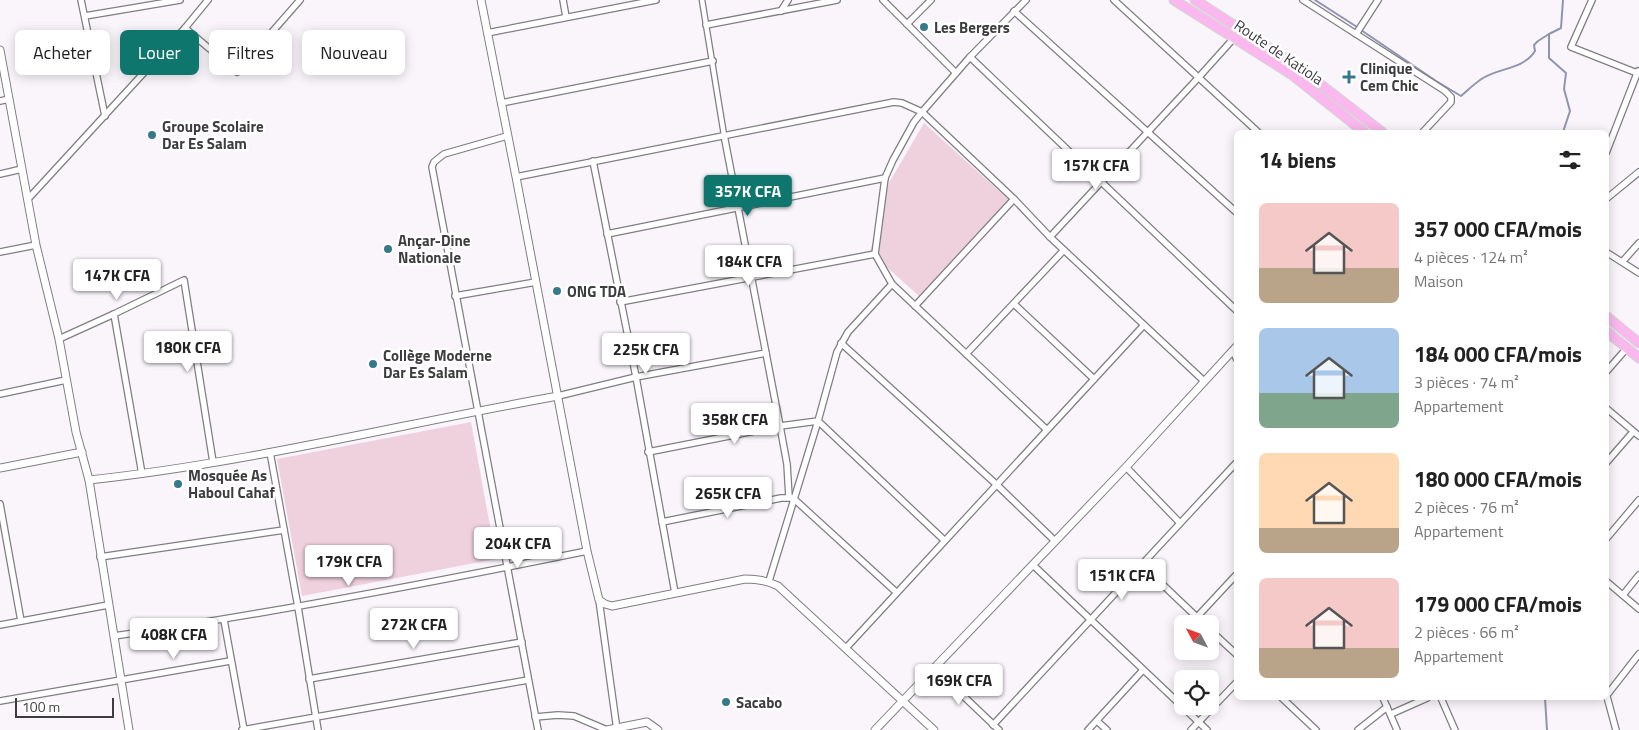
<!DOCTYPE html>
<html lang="fr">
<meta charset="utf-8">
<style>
body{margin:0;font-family:"Titillium Web",sans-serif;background:#f6f6f6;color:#222;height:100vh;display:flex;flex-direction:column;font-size:19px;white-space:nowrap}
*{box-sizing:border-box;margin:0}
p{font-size:16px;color:#767676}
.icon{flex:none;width:28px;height:28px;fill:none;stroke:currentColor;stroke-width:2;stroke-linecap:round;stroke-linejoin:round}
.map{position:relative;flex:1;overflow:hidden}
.drawer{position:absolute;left:1234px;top:130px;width:375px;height:570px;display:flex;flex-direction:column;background:#fff;border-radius:8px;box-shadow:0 2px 12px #0003}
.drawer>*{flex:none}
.banner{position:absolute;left:15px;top:30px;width:475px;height:45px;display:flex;gap:10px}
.needle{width:32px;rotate:311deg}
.tools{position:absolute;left:1174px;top:615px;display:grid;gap:10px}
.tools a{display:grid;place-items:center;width:45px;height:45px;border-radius:8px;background:#fff;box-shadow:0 2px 12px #0003;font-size:25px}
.scale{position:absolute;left:15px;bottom:12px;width:99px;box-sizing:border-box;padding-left:5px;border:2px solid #3d3c3e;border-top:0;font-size:14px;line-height:18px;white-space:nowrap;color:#3d3c3e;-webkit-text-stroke:4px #fff;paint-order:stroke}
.price{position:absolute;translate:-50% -42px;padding:0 11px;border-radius:5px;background:#fff;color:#222;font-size:16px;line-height:32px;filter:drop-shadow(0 1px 2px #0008)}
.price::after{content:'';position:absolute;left:50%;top:30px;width:15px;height:11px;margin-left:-8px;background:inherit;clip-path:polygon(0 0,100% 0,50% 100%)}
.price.selected{background:#0f766e;color:#fff}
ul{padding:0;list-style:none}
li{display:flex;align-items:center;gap:15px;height:125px;padding:0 25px}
li span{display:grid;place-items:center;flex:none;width:140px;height:100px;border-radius:8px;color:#555}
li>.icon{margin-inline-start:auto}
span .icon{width:60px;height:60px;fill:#fffc;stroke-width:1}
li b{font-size:21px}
h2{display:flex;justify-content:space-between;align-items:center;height:60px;padding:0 25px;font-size:21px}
.tag{padding:0 18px;border-radius:8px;background:#fff;box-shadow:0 2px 12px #0003;font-size:18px;line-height:45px}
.tag.selected{background:#0f766e;color:#fff}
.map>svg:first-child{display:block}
.green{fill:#efd1dd}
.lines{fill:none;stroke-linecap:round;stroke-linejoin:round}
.stream{stroke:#9094af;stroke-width:2}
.pedestrian-casing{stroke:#817e83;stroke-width:7}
.minor-casing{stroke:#817e83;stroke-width:8}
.tertiary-casing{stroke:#817e83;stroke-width:9}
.trunk-casing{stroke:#d4d4d5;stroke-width:11}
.pedestrian{stroke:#fff;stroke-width:4.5}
.minor{stroke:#fff;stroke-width:5.5}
.tertiary{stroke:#fff;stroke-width:7}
.trunk{stroke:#fab8ee;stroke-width:9}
.poi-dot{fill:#38788b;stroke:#fff;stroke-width:2}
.labels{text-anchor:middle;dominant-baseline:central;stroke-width:5;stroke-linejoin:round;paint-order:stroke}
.poi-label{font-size:15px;font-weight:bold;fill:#3d3c3e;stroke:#fff;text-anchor:start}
.street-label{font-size:15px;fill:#3d3c3e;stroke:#fff}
</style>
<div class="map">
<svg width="1639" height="730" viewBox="0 0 1639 730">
<rect width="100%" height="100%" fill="#f9f5fb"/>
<g class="green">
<path d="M 924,123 L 1009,200 L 919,296 L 870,252 L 889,183 Z"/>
<path d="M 471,422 L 496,559 L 302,596 L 277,459 Z"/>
</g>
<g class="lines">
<g class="stream">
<path d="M 1315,0 L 1357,27"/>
<path d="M 1563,0 L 1561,28 L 1549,34 L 1549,58 L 1566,73 L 1564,89 L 1570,111 L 1563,132"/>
<path d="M 1361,30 L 1436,81 L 1461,96 C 1468,90 1475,83 1483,78 C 1499,68 1524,69 1535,51 L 1534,45 L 1538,41 L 1549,34"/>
<path d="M 1545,698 L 1547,730"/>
</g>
<defs>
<path id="pedestrian" d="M 702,0 L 724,135"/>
<g id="minor">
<path d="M 81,0 L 105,116"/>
<path d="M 563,0 L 566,17"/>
<path d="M 883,0 L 956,73"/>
<path d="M 1026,0 L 970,57 L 922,112 L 914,122 L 893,160 L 885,178 L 875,254 L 892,284 L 1046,429"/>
<path d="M 1114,0 L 1258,132"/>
<path d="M 1303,0 L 1445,91 L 1451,97 L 1451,102 L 1423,132"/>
<path d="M 1592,0 L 1571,47 L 1637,73"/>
<path d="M 781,11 L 788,0"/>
<path d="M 1014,11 L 1236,212"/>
<path d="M 85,16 L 180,0"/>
<path d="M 907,24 L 931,0"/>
<path d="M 706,25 L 837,0"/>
<path d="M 185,28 L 237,72 L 300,0"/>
<path d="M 487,33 L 656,0"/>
<path d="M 1356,34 L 1378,0"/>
<path d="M 970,57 L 1236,310"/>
<path d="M 0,101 L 9,99"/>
<path d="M 501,103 L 713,61"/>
<path d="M 724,135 L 780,426 L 787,464 L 789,497"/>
<path d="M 507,136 L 444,154 L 434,162 L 432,167 L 538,730"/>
<path d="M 1606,153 L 1638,71"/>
<path d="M 593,161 L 636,377 L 675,593"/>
<path d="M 0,174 L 22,169"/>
<path d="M 516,177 L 894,102 L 902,103 L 922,112 L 1014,199 L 1050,237 L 1204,381"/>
<path d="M 28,199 L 185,28 L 208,0"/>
<path d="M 1606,199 L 1639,172"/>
<path d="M 607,234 L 885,178"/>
<path d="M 1050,237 L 1199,77 L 1234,38"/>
<path d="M 0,252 L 36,245"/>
<path d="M 1606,252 L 1639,273"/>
<path d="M 1623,261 L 1639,243"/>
<path d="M 455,296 L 536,282"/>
<path d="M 620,302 L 875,254"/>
<path d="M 1014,304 L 1094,379"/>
<path d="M 915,306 L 1014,199"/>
<path d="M 114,314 L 142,474"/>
<path d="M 59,339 L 114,314 L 184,280 L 213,462"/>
<path d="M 841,343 L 997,485 L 1055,541"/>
<path d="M 1233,350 L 1236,358"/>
<path d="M 966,354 L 1064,250"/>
<path d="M 1606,372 L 1627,348"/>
<path d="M 0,394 L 66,380"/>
<path d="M 558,396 L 636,377 L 766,353"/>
<path d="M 1606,408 L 1639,436"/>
<path d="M 270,452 L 298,607 L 318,730"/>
<path d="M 648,452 L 780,426 L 818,421 L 944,540"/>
<path d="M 1606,463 L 1633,432"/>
<path d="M 1126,467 L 1180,523"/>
<path d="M 0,504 L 21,621"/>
<path d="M 662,522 L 781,498 L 793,498 L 896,592"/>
<path d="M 1606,539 L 1639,500"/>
<path d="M 100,557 L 284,530"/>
<path d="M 1141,564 L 1204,624"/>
<path d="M 1033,565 L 1207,730"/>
<path d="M 769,581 L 818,421 L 837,352 L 848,332 L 892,284"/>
<path d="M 1606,581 L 1639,609"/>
<path d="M 1623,595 L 1639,575"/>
<path d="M 599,600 L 617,730"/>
<path d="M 1197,617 L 1236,575"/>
<path d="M 224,620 L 244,730"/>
<path d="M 0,625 L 108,605"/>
<path d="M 1210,630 L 1236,654"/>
<path d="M 114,636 C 273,613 430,583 587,551"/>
<path d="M 846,648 L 1144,325"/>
<path d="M 934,668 L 999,730"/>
<path d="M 309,679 L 522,642"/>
<path d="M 1606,693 L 1616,730"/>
<path d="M 1607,695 L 1639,654"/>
<path d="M 1282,698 L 1316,730"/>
<path d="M 1383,698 L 1397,730"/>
<path d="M 1441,698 L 1455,730"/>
<path d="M 0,701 L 230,661"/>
<path d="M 1391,714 L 1427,698"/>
<path d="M 535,717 L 558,715 L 574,716 L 607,730"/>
<path d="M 1097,721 L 1107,730"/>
<path d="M 993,725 L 1236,463"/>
<path d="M 242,730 L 528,680"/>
<path d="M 1088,730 L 1143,670"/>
<path d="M 1191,730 L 1236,683"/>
<path d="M 1358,730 L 1387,707"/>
</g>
<g id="tertiary">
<path d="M 481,0 L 516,177 L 587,551 L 599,600 L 605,604 L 612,606 L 745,579 C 757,579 767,580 778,586 L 934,730"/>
<path d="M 0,50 L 36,245 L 59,339 L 76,432 L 89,480 L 129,730"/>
<path d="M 0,468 L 82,452"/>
<path d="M 89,480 C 247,463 402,424 558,396"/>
<path d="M 607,730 L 647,722 L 658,730"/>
<path d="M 875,730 L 1126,467 L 1236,347"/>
</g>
<g id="trunk">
<path d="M 1174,0 L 1291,74 L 1364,132"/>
<path d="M 1195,0 L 1297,66 L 1382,132"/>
<path d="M 1606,316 L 1639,343"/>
<path d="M 1606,331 L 1639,358"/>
</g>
</defs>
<use href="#pedestrian" class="pedestrian-casing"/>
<use href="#minor" class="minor-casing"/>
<use href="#tertiary" class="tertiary-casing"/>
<use href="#trunk" class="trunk-casing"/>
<use href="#pedestrian" class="pedestrian"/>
<use href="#minor" class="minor"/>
<use href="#tertiary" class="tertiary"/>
<use href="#trunk" class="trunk"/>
</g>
<g class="poi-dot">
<circle cx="924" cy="27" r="5"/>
<path d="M1346.5 69.5h5v5h5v5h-5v5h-5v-5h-5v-5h5z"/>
<circle cx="152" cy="135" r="5"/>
<circle cx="388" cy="249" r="5"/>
<circle cx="557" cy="291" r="5"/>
<circle cx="373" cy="364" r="5"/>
<circle cx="178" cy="484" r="5"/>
<circle cx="726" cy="702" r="5"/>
</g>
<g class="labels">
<g class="poi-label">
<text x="934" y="27">Les Bergers</text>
<text x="1360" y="68">Clinique<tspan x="1360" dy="17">Cem Chic</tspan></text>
<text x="162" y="126">Groupe Scolaire<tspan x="162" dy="17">Dar Es Salam</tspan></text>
<text x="398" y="240">Ançar-Dine<tspan x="398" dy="17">Nationale</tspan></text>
<text x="567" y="291">ONG TDA</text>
<text x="383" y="355">Collège Moderne<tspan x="383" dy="17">Dar Es Salam</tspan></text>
<text x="188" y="475">Mosquée As<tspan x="188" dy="17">Haboul Cahaf</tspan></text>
<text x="736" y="702">Sacabo</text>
</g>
<g class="street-label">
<text transform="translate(1279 52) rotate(34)">Route de Katiola</text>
</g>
</g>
</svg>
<div class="tools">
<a><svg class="needle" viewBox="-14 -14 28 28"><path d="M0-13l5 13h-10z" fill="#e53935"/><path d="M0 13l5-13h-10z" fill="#767676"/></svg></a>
<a><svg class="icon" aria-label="locate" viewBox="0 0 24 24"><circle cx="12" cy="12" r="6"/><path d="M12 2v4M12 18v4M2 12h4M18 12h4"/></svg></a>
</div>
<div class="scale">100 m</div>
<b class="price" style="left:1096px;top:191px">157K CFA</b>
<b class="price selected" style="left:748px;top:217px">357K CFA</b>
<b class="price" style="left:749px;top:287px">184K CFA</b>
<b class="price" style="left:117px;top:301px">147K CFA</b>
<b class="price" style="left:188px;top:373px">180K CFA</b>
<b class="price" style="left:646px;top:375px">225K CFA</b>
<b class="price" style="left:735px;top:445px">358K CFA</b>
<b class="price" style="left:728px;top:519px">265K CFA</b>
<b class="price" style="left:518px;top:569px">204K CFA</b>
<b class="price" style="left:349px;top:587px">179K CFA</b>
<b class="price" style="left:1122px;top:601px">151K CFA</b>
<b class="price" style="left:414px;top:650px">272K CFA</b>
<b class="price" style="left:174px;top:660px">408K CFA</b>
<b class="price" style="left:959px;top:706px">169K CFA</b>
<div class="banner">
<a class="tag">Acheter</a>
<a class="tag selected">Louer</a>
<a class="tag">Filtres</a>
<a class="tag">Nouveau</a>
</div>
<section class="drawer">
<h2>14 biens<svg class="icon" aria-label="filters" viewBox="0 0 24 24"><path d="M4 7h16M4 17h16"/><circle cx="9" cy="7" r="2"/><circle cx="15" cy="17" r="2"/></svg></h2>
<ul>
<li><span style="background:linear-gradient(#f6c9c9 65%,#b9a48a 0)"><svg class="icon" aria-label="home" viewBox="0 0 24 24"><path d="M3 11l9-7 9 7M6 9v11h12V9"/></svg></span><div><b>357 000 CFA/mois</b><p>4 pièces · 124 m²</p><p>Maison</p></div></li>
<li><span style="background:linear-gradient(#a9c7e8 65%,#7fa58c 0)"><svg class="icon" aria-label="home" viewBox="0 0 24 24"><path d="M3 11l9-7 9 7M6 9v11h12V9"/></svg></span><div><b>184 000 CFA/mois</b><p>3 pièces · 74 m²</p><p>Appartement</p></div></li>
<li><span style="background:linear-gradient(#ffd9b3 75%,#b9a48a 0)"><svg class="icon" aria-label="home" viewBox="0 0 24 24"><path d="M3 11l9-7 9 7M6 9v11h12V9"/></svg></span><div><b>180 000 CFA/mois</b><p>2 pièces · 76 m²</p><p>Appartement</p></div></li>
<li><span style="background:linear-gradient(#f6c9c9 70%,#b9a48a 0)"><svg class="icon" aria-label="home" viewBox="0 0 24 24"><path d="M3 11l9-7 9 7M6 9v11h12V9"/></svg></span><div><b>179 000 CFA/mois</b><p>2 pièces · 66 m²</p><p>Appartement</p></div></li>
</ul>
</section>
</div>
